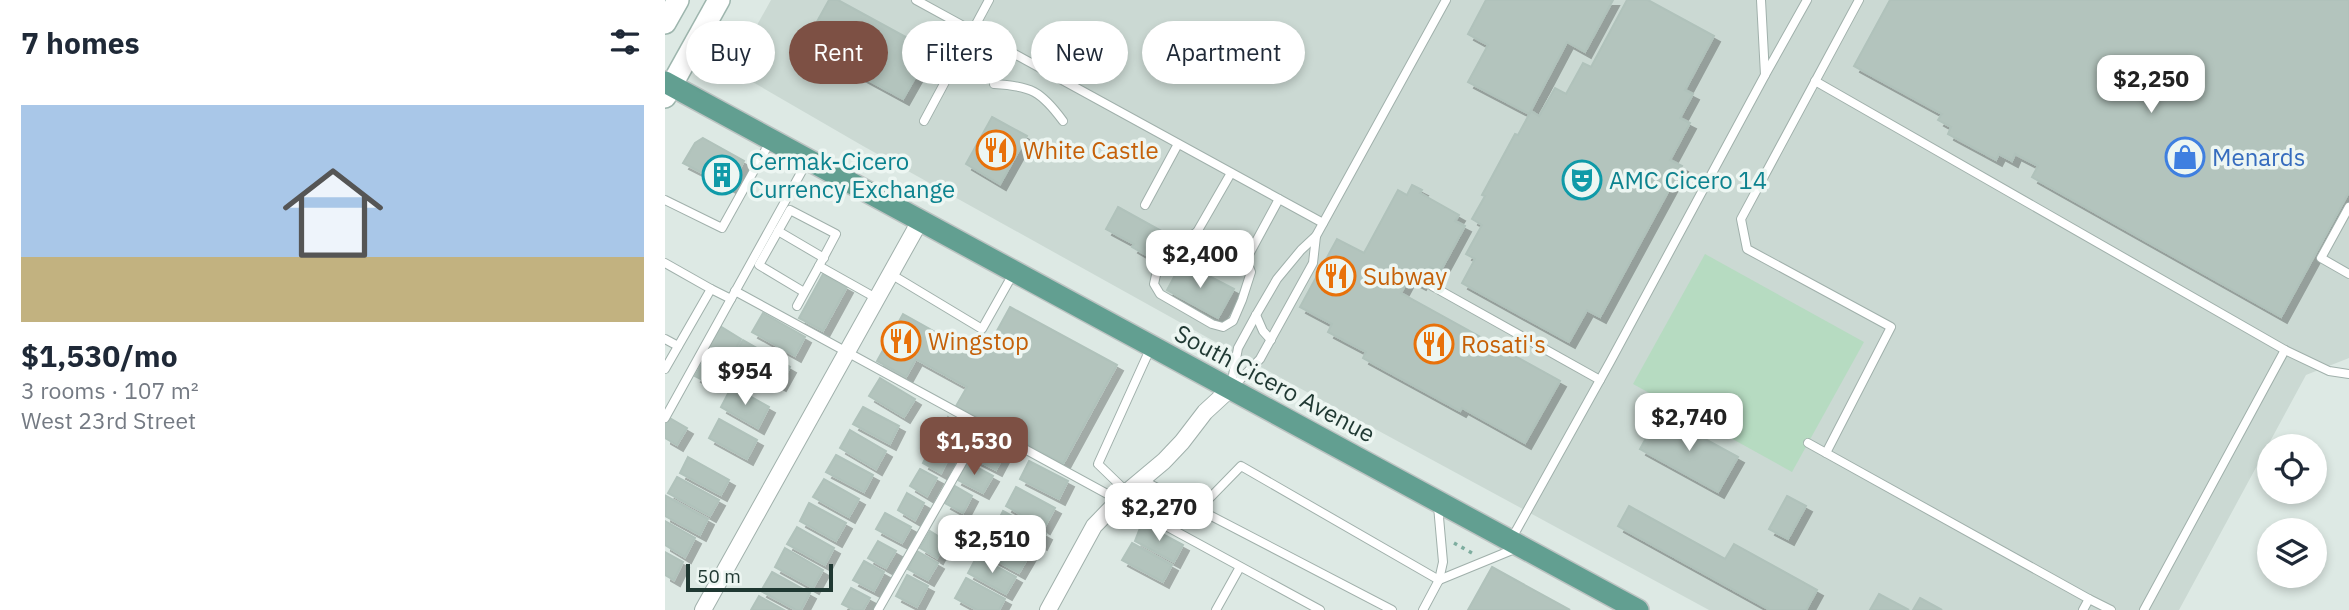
<!DOCTYPE html>
<meta charset="utf-8">
<style>
body{margin:0;font-family:"IBM Plex Sans",sans-serif;background:#f2f2f3;color:#1f2937;height:100vh;display:flex;flex-direction:column;font-size:26px;white-space:nowrap}
*{box-sizing:border-box;margin:0}
p{font-size:23px;color:#747a83}
.icon{flex:none;width:38px;height:38px;fill:none;stroke:currentColor;stroke-width:2;stroke-linecap:round;stroke-linejoin:round}
.map{position:relative;flex:1;overflow:hidden}
.drawer{display:flex;flex-direction:column;background:#fff;width:665px}
.drawer>*{flex:none}
.banner{position:absolute;left:21px;top:21px;width:665px;height:63px;display:flex;gap:14px}
.tools{position:absolute;left:1592px;top:434px;display:grid;gap:14px}
.tools a{display:grid;place-items:center;width:70px;height:70px;border-radius:50%;background:#fff;box-shadow:0 4px 10px #0003;font-size:35px}
.scale{position:absolute;left:21px;bottom:18px;width:147px;box-sizing:border-box;padding-left:7px;border:4px solid #1f3832;border-top:0;font-size:19px;line-height:24px;white-space:nowrap;color:#1f3832;-webkit-text-stroke:5px #edf6f2;paint-order:stroke}
.price{position:absolute;translate:-50% -60px;padding:0 16px;border-radius:14px;background:#fff;color:#222;font-size:23px;line-height:46px;filter:drop-shadow(0 2px 4px #0008)}
.price::after{content:'';position:absolute;left:50%;top:42px;width:21px;height:16px;margin-left:-10px;background:inherit;clip-path:polygon(0 0,100% 0,50% 100%)}
.price.selected{background:#7d5044;color:#fff}
ul{padding:0;list-style:none}
li{display:grid;align-content:center;gap:14px;height:371px;padding:0 21px}
li span{display:grid;place-items:center;height:217px;border-radius:0px;color:#555}
li>.icon{margin-inline-start:auto}
span .icon{width:126px;height:126px;fill:#fffc;stroke-width:1}
li b{font-size:30px}
h2{display:flex;justify-content:space-between;align-items:center;height:84px;padding:0 21px;font-size:30px}
.tag{padding:0 24px;border-radius:32px;background:#fff;box-shadow:0 4px 10px #0003;font-size:24px;line-height:63px}
.tag.selected{background:#7d5044;color:#fff}
main{display:flex;flex:1;min-height:0}
.map>svg:first-child{display:block}
.built{fill:#cbd9d3}
.green{fill:#b6dbc1}
.building{fill:#b3c4bd;stroke:#b0c2bb;stroke-width:2;filter:url(#shadow)}
.lines{fill:none;stroke-linecap:round;stroke-linejoin:round}
.service-casing{stroke:#a0b0ab;stroke-width:10}
.minor-casing{stroke:#a0b0ab;stroke-width:18}
.secondary-casing{stroke:#9db5ad;stroke-width:24}
.primary-casing{stroke:#bcc3c2;stroke-width:24}
.path{stroke:#7ead9f;stroke-width:3.5;stroke-dasharray:3.5 5;stroke-linecap:butt}
.service{stroke:#fff;stroke-width:8}
.minor{stroke:#fff;stroke-width:16}
.secondary{stroke:#fff;stroke-width:21}
.primary{stroke:#629f91;stroke-width:21}
.labels{text-anchor:middle;dominant-baseline:central;stroke-width:7;stroke-linejoin:round;paint-order:stroke}
.food-label{font-size:24px;fill:#c56008;stroke:#edf6f2;text-anchor:start}
.shop-label{font-size:24px;fill:#366cbe;stroke:#edf6f2;text-anchor:start}
.culture-label{font-size:24px;fill:#0d838f;stroke:#edf6f2;text-anchor:start}
.street-label{font-size:24px;fill:#1f3832;stroke:#edf6f2}
</style>
<main>
<section class="drawer">
<h2>7 homes<svg class="icon" aria-label="filters" viewBox="0 0 24 24"><path d="M4 7h16M4 17h16"/><circle cx="9" cy="7" r="2"/><circle cx="15" cy="17" r="2"/></svg></h2>
<ul>
<li><span style="background:linear-gradient(#a9c7e8 70%,#c2b280 0)"><svg class="icon" aria-label="home" viewBox="0 0 24 24"><path d="M3 11l9-7 9 7M6 9v11h12V9"/></svg></span><div><b>$1,530/mo</b><p>3 rooms · 107 m²</p><p>West 23rd Street</p></div></li>
</ul>
</section>
<div class="map">
<svg width="1684" height="610" viewBox="0 0 1684 610">
<defs>
<filter id="shadow"><feDropShadow dx="6" dy="6" stdDeviation="0" flood-color="#0004"/></filter>
</defs>
<rect width="100%" height="100%" fill="#dde9e4"/>
<path class="built" d="M 106,0 L 1684,0 L 1684,358 L 1641,375 L 1514,610 L 1044,610 L 572,354 L 198,146 L 67,70 Z"/>
<path class="green" d="M 1040,254 L 1199,342 L 1127,472 L 968,384 Z"/>
<g class="building">
<path d="M 164,0 L 173,0 L 270,53 L 265,62 L 260,60 L 238,99 L 139,45 Z"/>
<path d="M 821,0 L 948,0 L 920,52 L 902,42 L 864,114 L 803,82 L 823,45 L 803,34 Z"/>
<path d="M 962,0 L 983,0 L 1049,36 L 1020,90 L 1028,94 L 1015,118 L 1025,123 L 1005,160 L 1017,166 L 935,317 L 922,310 L 904,342 L 797,283 L 810,259 L 801,254 L 817,225 L 807,219 L 820,196 L 817,195 L 850,134 L 853,135 L 866,111 L 874,116 L 890,88 L 901,94 L 918,63 L 926,67 Z"/>
<path d="M 1225,0 L 1684,0 L 1684,192 L 1616,317 L 1367,177 L 1373,166 L 1350,154 L 1347,161 L 1334,154 L 1331,160 L 1283,134 L 1286,127 L 1273,120 L 1277,114 L 1189,66 Z"/>
<path d="M 327,117 L 362,136 L 335,184 L 301,164 Z"/>
<path d="M 38,138 L 79,161 L 65,187 L 18,163 L 30,143 Z"/>
<path d="M 747,185 L 757,190 L 755,193 L 794,215 L 790,221 L 800,226 L 775,272 L 765,267 L 755,284 L 744,278 L 736,293 L 895,381 L 860,443 L 797,408 L 795,411 L 698,358 L 701,352 L 663,332 L 667,324 L 635,307 L 672,239 L 699,253 L 733,190 L 742,195 Z"/>
<path d="M 453,207 L 500,233 L 489,255 L 483,252 L 481,255 L 467,247 L 469,244 L 441,229 Z"/>
<path d="M 517,262 L 569,289 L 553,318 L 502,290 Z"/>
<path d="M 158,274 L 182,287 L 158,331 L 134,318 Z"/>
<path d="M 345,307 L 452,365 L 398,464 L 291,406 L 302,387 L 251,359 L 241,377 L 212,361 L 238,314 L 317,358 Z"/>
<path d="M 98,313 L 140,337 L 130,356 L 87,332 Z"/>
<path d="M 55,326 L 76,339 L 66,357 L 44,345 Z"/>
<path d="M 78,340 L 125,367 L 115,385 L 67,359 Z"/>
<path d="M 39,360 L 57,370 L 49,386 L 30,376 Z"/>
<path d="M 215,378 L 250,399 L 239,417 L 204,396 Z"/>
<path d="M 67,386 L 104,407 L 93,428 L 56,407 Z"/>
<path d="M 198,407 L 234,426 L 225,444 L 188,424 Z"/>
<path d="M 994,414 L 1073,457 L 1053,492 L 975,449 Z"/>
<path d="M 3,417 L 22,428 L 12,445 L 0,438 L 0,423 Z"/>
<path d="M 283,417 L 300,427 L 290,445 L 273,435 Z"/>
<path d="M 54,419 L 92,440 L 82,459 L 44,438 Z"/>
<path d="M 185,430 L 221,451 L 211,469 L 175,448 Z"/>
<path d="M 314,434 L 342,449 L 331,470 L 302,455 Z"/>
<path d="M 266,447 L 284,457 L 276,473 L 258,463 Z"/>
<path d="M 171,455 L 208,475 L 199,492 L 161,472 Z"/>
<path d="M 23,457 L 64,480 L 56,495 L 15,473 Z"/>
<path d="M 300,461 L 328,476 L 318,493 L 291,479 Z"/>
<path d="M 364,461 L 403,481 L 394,499 L 355,479 Z"/>
<path d="M 255,469 L 272,478 L 262,496 L 245,486 Z"/>
<path d="M 12,477 L 54,500 L 45,516 L 3,493 Z"/>
<path d="M 159,479 L 194,499 L 184,517 L 148,497 Z"/>
<path d="M 290,486 L 307,496 L 298,513 L 280,503 Z"/>
<path d="M 351,487 L 390,508 L 379,528 L 341,506 Z"/>
<path d="M 242,493 L 259,503 L 250,520 L 233,510 Z"/>
<path d="M 1,496 L 43,519 L 35,535 L 0,516 Z"/>
<path d="M 1122,496 L 1141,506 L 1123,539 L 1104,529 Z"/>
<path d="M 144,503 L 181,523 L 171,541 L 135,521 Z"/>
<path d="M 964,506 L 1060,559 L 1069,544 L 1152,590 L 1141,610 L 1105,610 L 953,526 Z"/>
<path d="M 338,511 L 381,534 L 376,544 L 370,541 L 366,549 L 329,529 Z"/>
<path d="M 220,513 L 246,527 L 237,543 L 211,529 Z"/>
<path d="M 0,521 L 30,538 L 20,557 L 0,545 Z"/>
<path d="M 477,523 L 518,545 L 509,562 L 470,541 Z"/>
<path d="M 132,527 L 169,548 L 160,565 L 122,544 Z"/>
<path d="M 265,531 L 281,541 L 272,558 L 255,548 Z"/>
<path d="M 326,533 L 365,554 L 354,573 L 316,552 Z"/>
<path d="M 213,541 L 231,551 L 221,568 L 203,558 Z"/>
<path d="M 467,543 L 507,565 L 498,582 L 457,560 Z"/>
<path d="M 120,548 L 158,570 L 148,588 L 110,567 Z"/>
<path d="M 252,551 L 273,563 L 263,580 L 243,569 Z"/>
<path d="M 0,552 L 18,562 L 9,580 L 0,575 Z"/>
<path d="M 312,556 L 351,577 L 341,594 L 303,573 Z"/>
<path d="M 199,561 L 219,572 L 209,591 L 188,580 Z"/>
<path d="M 827,567 L 905,610 L 803,610 Z"/>
<path d="M 107,572 L 145,593 L 136,610 L 131,610 L 96,591 Z"/>
<path d="M 242,575 L 263,586 L 252,607 L 231,596 Z"/>
<path d="M 301,578 L 340,599 L 334,610 L 312,610 L 290,598 Z"/>
<path d="M 186,588 L 205,598 L 198,610 L 189,610 L 177,604 Z"/>
<path d="M 1214,594 L 1244,610 L 1205,610 Z"/>
<path d="M 94,596 L 119,610 L 86,610 Z"/>
<path d="M 1255,598 L 1277,610 L 1248,610 Z"/>
</g>
<g class="lines">
<defs>
<g id="service">
<path d="M 251,0 L 658,223"/>
<path d="M 1194,0 L 1076,219 L 1082,249 L 1226,327 L 1161,453 L 1424,599 L 1418,610"/>
<path d="M 1100,75 L 1142,0"/>
<path d="M 1150,81 L 1620,350 L 1664,371 L 1684,374"/>
<path d="M 329,84 C 366,86 376,91 398,121"/>
<path d="M 259,121 L 324,0"/>
<path d="M 566,173 L 532,232 L 581,260 L 614,199"/>
<path d="M 0,200 L 57,228 L 106,140"/>
<path d="M 480,205 L 513,144"/>
<path d="M 1684,207 L 1656,258 L 1684,274"/>
<path d="M 113,231 L 159,258"/>
<path d="M 532,232 C 511,245 493,258 489,284 L 495,294 L 547,324 L 558,327 L 568,321 L 577,300 L 586,272 L 581,260"/>
<path d="M 0,263 L 46,289"/>
<path d="M 224,273 L 317,329 L 348,274"/>
<path d="M 767,286 L 935,380"/>
<path d="M 70,291 L 655,610"/>
<path d="M 139,292 L 94,265 L 125,210 L 171,234 L 154,266"/>
<path d="M 132,306 L 154,266 L 211,298"/>
<path d="M 591,315 L 598,331 L 606,340"/>
<path d="M 0,339 L 13,346"/>
<path d="M 0,369 L 46,289 L 66,299"/>
<path d="M 566,386 L 573,348 L 591,315 L 612,279 L 636,250 L 651,236 L 781,0"/>
<path d="M 568,387 L 595,359 L 648,263 L 651,236"/>
<path d="M 0,418 L 143,160"/>
<path d="M 1143,443 L 1161,453"/>
<path d="M 477,480 L 727,610"/>
<path d="M 462,492 L 433,464 L 486,347"/>
<path d="M 533,510 L 576,466 L 774,580"/>
<path d="M 847,538 L 945,362 L 1100,75 L 1096,0"/>
<path d="M 774,580 L 852,548"/>
<path d="M 1424,599 L 1446,610"/>
<path d="M 213,610 L 318,426"/>
<path d="M 551,610 L 575,567"/>
<path d="M 758,610 L 774,580 L 778,562 L 773,506"/>
<path d="M 1479,610 L 1620,350"/>
</g>
<g id="minor">
<path d="M 38,610 L 255,221"/>
<path d="M 383,610 L 429,526 L 462,492 L 499,461 L 517,442 L 540,412 L 565,389"/>
</g>
<g id="secondary">
<path d="M 0,23 L 13,0"/>
<path d="M 0,97 L 54,0"/>
</g>
<path id="primary" d="M 0,82 L 973,610"/>
</defs>
<use href="#service" class="service-casing"/>
<use href="#minor" class="minor-casing"/>
<use href="#secondary" class="secondary-casing"/>
<use href="#primary" class="primary-casing"/>
<path class="path" d="M 789,543 L 807,553"/>
<use href="#service" class="service"/>
<use href="#minor" class="minor"/>
<use href="#secondary" class="secondary"/>
<use href="#primary" class="primary"/>
</g>
<defs>
<symbol id="restaurant-ring" viewBox="-11 -11 22 22"><circle r="9.5" fill="#edf6f2" stroke="#e8710a" stroke-width="1.5"/><path d="M-5-6h1v4h1v-4h1v4h1v-4h1v5L-1.5 .5V6h-2V.5L-5-1ZM5-6V6H3V1.5H1.5Q1.5-4 5-6Z" fill="#e8710a"/></symbol>
<symbol id="shop-ring" viewBox="-11 -11 22 22"><circle r="9.5" fill="#edf6f2" stroke="#3f7fe0" stroke-width="1.5"/><path d="M-5-2.5h2.3a2.7 3.5 0 0 1 5.4 0H5L5.5 6h-11ZM-1.5-2.5h3a1.5 2.3 0 0 0-3 0Z" fill="#3f7fe0"/></symbol>
<symbol id="building-ring" viewBox="-11 -11 22 22"><circle r="9.5" fill="#edf6f2" stroke="#0f9aa8" stroke-width="1.5"/><path d="M-4-6H4V6H1V3H-1V6H-4ZM-2.5-4.3h1.7v1.8h-1.7ZM.8-4.3h1.7v1.8H.8ZM-2.5-1h1.7V.8h-1.7ZM.8-1h1.7V.8H.8Z" fill="#0f9aa8"/></symbol>
<symbol id="theatre-ring" viewBox="-11 -11 22 22"><circle r="9.5" fill="#edf6f2" stroke="#0f9aa8" stroke-width="1.5"/><path d="M-5-5.5Q0-4 5-5.5V0Q5 5 0 6Q-5 5-5 0ZM-3.3-2.5H-1v1.5H-3.3ZM1-2.5H3.3v1.5H1ZM-2.8 1Q0 5.5 2.8 1Z" fill="#0f9aa8"/></symbol>
</defs>
<g fill-rule="evenodd">
<use href="#restaurant-ring" x="309" y="128" width="44" height="44"/>
<use href="#shop-ring" x="1498" y="135" width="44" height="44"/>
<use href="#building-ring" x="35" y="153" width="44" height="44"/>
<use href="#theatre-ring" x="895" y="158" width="44" height="44"/>
<use href="#restaurant-ring" x="649" y="254" width="44" height="44"/>
<use href="#restaurant-ring" x="214" y="319" width="44" height="44"/>
<use href="#restaurant-ring" x="747" y="322" width="44" height="44"/>
</g>
<g class="labels">
<g class="food-label">
<text x="358" y="150">White Castle</text>
<text x="698" y="276">Subway</text>
<text x="263" y="341">Wingstop</text>
<text x="796" y="344">Rosati's</text>
</g>
<g class="shop-label">
<text x="1547" y="157">Menards</text>
</g>
<g class="culture-label">
<text x="84" y="161">Cermak-Cicero<tspan x="84" dy="28">Currency Exchange</tspan></text>
<text x="944" y="180">AMC Cicero 14</text>
</g>
<g class="street-label">
<text transform="translate(610 383) rotate(28)">South Cicero Avenue</text>
</g>
</g>
</svg>
<div class="tools">
<a><svg class="icon" aria-label="locate" viewBox="0 0 24 24"><circle cx="12" cy="12" r="6"/><path d="M12 2v4M12 18v4M2 12h4M18 12h4"/></svg></a>
<a><svg class="icon" aria-label="layers" viewBox="0 0 24 24"><path d="M12 4l9 5-9 5-9-5zM3 14l9 5 9-5"/></svg></a>
</div>
<div class="scale">50 m</div>
<b class="price" style="left:1486px;top:115px">$2,250</b>
<b class="price" style="left:535px;top:290px">$2,400</b>
<b class="price" style="left:80px;top:407px">$954</b>
<b class="price" style="left:1024px;top:453px">$2,740</b>
<b class="price selected" style="left:309px;top:477px">$1,530</b>
<b class="price" style="left:494px;top:543px">$2,270</b>
<b class="price" style="left:327px;top:575px">$2,510</b>
<div class="banner">
<a class="tag">Buy</a>
<a class="tag selected">Rent</a>
<a class="tag">Filters</a>
<a class="tag">New</a>
<a class="tag">Apartment</a>
</div>
</div>
</main>
